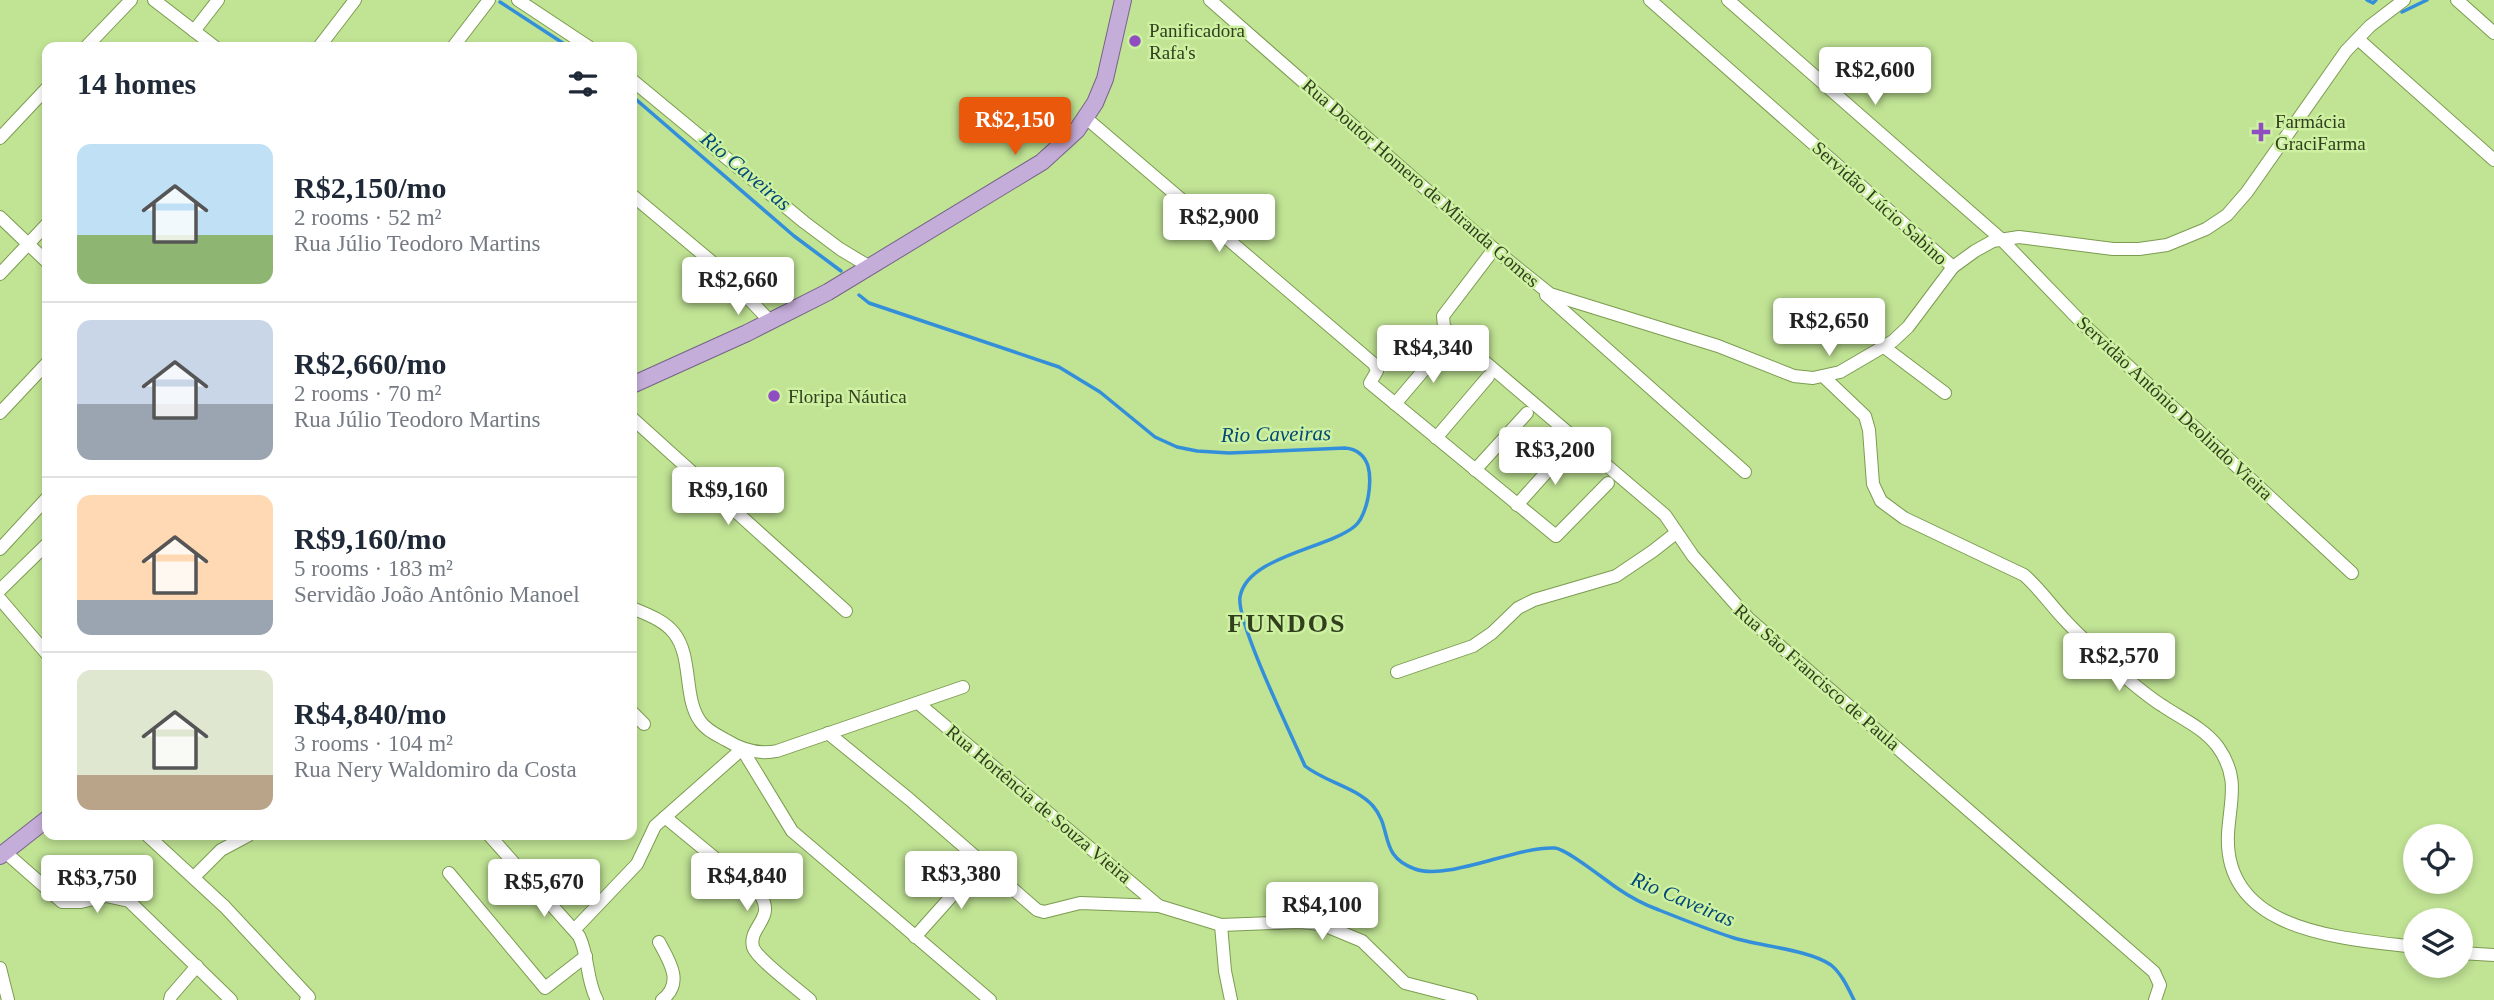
<!DOCTYPE html>
<meta charset="utf-8">
<style>
body{margin:0;font-family:Georgia,serif;background:#f2f2f3;color:#1f2937;height:100vh;display:flex;flex-direction:column;font-size:26px;white-space:nowrap}
*{box-sizing:border-box;margin:0}
p{font-size:23px;color:#747a83}
.icon{flex:none;width:38px;height:38px;fill:none;stroke:currentColor;stroke-width:2;stroke-linecap:round;stroke-linejoin:round}
.map{position:relative;flex:1;overflow:hidden}
.sheet{position:absolute;left:42px;top:42px;width:595px;height:798px;display:flex;flex-direction:column;background:#fff;border-radius:14px;box-shadow:0 4px 10px #0003}
.sheet>*{flex:none}
.buttons{position:absolute;left:2403px;top:824px;display:grid;gap:14px}
.buttons a{display:grid;place-items:center;width:70px;height:70px;border-radius:50%;background:#fff;box-shadow:0 4px 10px #0003;font-size:35px}
.price{position:absolute;translate:-50% -60px;padding:0 16px;border-radius:7px;background:#fff;color:#222;font-size:23px;line-height:46px;filter:drop-shadow(0 2px 4px #0008)}
.price::after{content:'';position:absolute;left:50%;top:42px;width:21px;height:16px;margin-left:-10px;background:inherit;clip-path:polygon(0 0,100% 0,50% 100%)}
.price.current{background:#ea580c;color:#fff}
ul{padding:0;list-style:none}
li{display:flex;align-items:center;gap:21px;height:175px;padding:0 35px}
li+li{border-top:2px solid #e0e1e3}
li span{display:grid;place-items:center;flex:none;width:196px;height:140px;border-radius:14px;color:#555}
li>.icon{margin-inline-start:auto}
span .icon{width:84px;height:84px;fill:#fffc;stroke-width:1}
li b{font-size:30px}
h2{display:flex;justify-content:space-between;align-items:center;height:84px;padding:0 35px;font-size:30px}
.map>svg:first-child{display:block}
.lines{fill:none;stroke-linecap:round;stroke-linejoin:round}
.stream{stroke:#348fdb;stroke-width:3.5}
.minor-casing{stroke:#7c9c50;stroke-width:14}
.major-casing{stroke:#786388;stroke-width:18}
.minor{stroke:#fff;stroke-width:12}
.major{stroke:#c5add9;stroke-width:16}
.poi-dot{fill:#8f4dc1;stroke:#cdf0a1;stroke-width:2.5}
.labels{text-anchor:middle;dominant-baseline:central;stroke-width:5;stroke-linejoin:round;paint-order:stroke}
.poi-label{font-size:19px;fill:#313f1f;stroke:#cdf0a1;text-anchor:start}
.street-label{font-size:19px;fill:#313f1f;stroke:#cdf0a1}
.water-label{font-size:21px;font-style:italic;fill:#014778;stroke:#cdf0a1}
.district-label{font-size:26px;font-weight:bold;letter-spacing:2px;fill:#313f1f;stroke:#cdf0a1}
</style>
<div class="map">
<svg width="2494" height="1000" viewBox="0 0 2494 1000">
<rect width="100%" height="100%" fill="#c0e394"/>
<g class="lines">
<g class="stream">
<path d="M 2367,0 L 2373,3 L 2376,0"/>
<path d="M 500,2 L 569,47"/>
<path d="M 2402,12 L 2427,0"/>
<path d="M 632,96 L 794,236 L 841,271"/>
<path d="M 859,295 L 869,303 L 1059,367 L 1100,392 L 1155,437 L 1177,447 L 1197,451 L 1229,453 L 1345,448 C 1356,449 1364,454 1368,466 C 1371,477 1370,487 1368,498 C 1366,507 1362,520 1355,526 C 1328,549 1247,556 1240,597 C 1236,622 1292,736 1305,766 C 1325,782 1356,787 1373,806 C 1393,829 1378,856 1415,869 C 1449,881 1516,846 1555,848 C 1567,849 1605,880 1617,888 C 1630,897 1645,905 1659,910 C 1684,920 1709,930 1734,938 C 1760,946 1810,950 1831,965 C 1842,974 1848,988 1854,1000"/>
</g>
<defs>
<g id="minor">
<path d="M 154,0 L 215,47"/>
<path d="M 518,0 L 589,47"/>
<path d="M 1210,0 L 1494,249 L 1550,294 L 1718,346 L 1794,376 L 1813,378 L 1840,372 L 1893,341 L 1908,327 L 1953,267 L 1975,251 L 1993,241 L 2019,237 L 2113,249 L 2139,249 L 2167,245 L 2206,229 L 2227,215 L 2247,192 L 2346,51 L 2370,26 L 2404,0"/>
<path d="M 1650,0 L 1953,267"/>
<path d="M 1728,0 L 2001,239 L 2085,326 L 2352,573"/>
<path d="M 2457,0 L 2494,33"/>
<path d="M 194,31 L 218,0"/>
<path d="M 2358,39 L 2494,160"/>
<path d="M 86,47 L 131,0"/>
<path d="M 319,47 L 355,0"/>
<path d="M 453,47 L 489,0"/>
<path d="M 632,80 L 804,222 L 840,249 L 870,267"/>
<path d="M 1086,118 L 1374,364 L 1377,371 L 1370,383 L 1556,536 L 1608,483"/>
<path d="M 0,138 L 47,88"/>
<path d="M 632,195 L 718,267 L 770,321"/>
<path d="M 0,217 L 47,262"/>
<path d="M 1494,249 L 1443,316 L 1444,327 L 1665,515 L 1693,556 L 1748,618 L 2154,972 L 2160,985 L 2155,1000"/>
<path d="M 0,274 L 47,224"/>
<path d="M 1546,295 L 1745,472"/>
<path d="M 1884,347 L 1945,393"/>
<path d="M 1824,377 L 1865,416 L 1869,430 L 1873,484 L 1881,501 L 1904,518 L 2024,575 C 2039,588 2050,604 2063,618 C 2082,639 2104,658 2125,677 C 2137,687 2150,698 2163,706 C 2182,719 2204,728 2218,747 C 2240,778 2230,800 2228,834 C 2223,933 2344,938 2415,947"/>
<path d="M 1395,404 L 1446,344"/>
<path d="M 0,413 L 47,363"/>
<path d="M 632,418 L 846,611"/>
<path d="M 1436,438 L 1488,377"/>
<path d="M 1475,470 L 1527,413"/>
<path d="M 1517,505 L 1569,447"/>
<path d="M 0,549 L 47,498"/>
<path d="M 0,590 L 47,544"/>
<path d="M 0,599 L 47,654"/>
<path d="M 632,608 C 646,614 664,620 674,633 C 693,657 683,697 700,721 C 706,730 717,735 726,740 C 742,750 758,755 777,751 L 963,687"/>
<path d="M 1397,672 L 1473,646 L 1492,633 L 1518,608 L 1534,600 L 1616,576 L 1653,551 L 1676,533"/>
<path d="M 918,703 L 1159,906"/>
<path d="M 632,712 L 644,724"/>
<path d="M 828,733 L 909,799 L 1037,910 L 1044,912 L 1080,903 L 1159,906 L 1221,925 L 1300,922 L 1321,924 L 1362,941 L 1405,983 L 1471,1000"/>
<path d="M 665,817 L 761,896 C 775,919 748,927 753,947 C 757,959 799,990 810,1000"/>
<path d="M 147,835 L 225,907 L 309,997 L 306,1000"/>
<path d="M 489,835 L 579,936 C 589,956 586,980 597,1000"/>
<path d="M 5,852 L 62,902 L 81,902 L 106,896 L 129,901 L 231,1000"/>
<path d="M 449,873 L 545,988 L 586,956"/>
<path d="M 194,877 L 221,850 L 249,835"/>
<path d="M 1221,925 L 1225,971 L 1231,1000"/>
<path d="M 575,929 L 637,864 L 655,826 L 742,749 L 792,831 L 990,1000"/>
<path d="M 915,937 L 982,862"/>
<path d="M 659,942 C 670,962 684,983 662,1000"/>
<path d="M 2460,953 L 2494,955"/>
<path d="M 0,968 L 8,1000"/>
<path d="M 170,1000 L 171,996 L 197,966"/>
</g>
<g id="major">
<path d="M 632,385 L 747,333 L 828,292 L 1042,162 L 1077,130 L 1095,103 L 1105,79 L 1123,0"/>
<path d="M 0,856 L 47,819"/>
</g>
</defs>
<use href="#minor" class="minor-casing"/>
<use href="#major" class="major-casing"/>
<use href="#minor" class="minor"/>
<use href="#major" class="major"/>
</g>
<g class="poi-dot">
<circle cx="1135" cy="41" r="7"/>
<path d="M2257.5 121.5h7v7h7v7h-7v7h-7v-7h-7v-7h7z"/>
<circle cx="774" cy="396" r="7"/>
</g>
<g class="labels">
<g class="poi-label">
<text x="1149" y="30">Panificadora<tspan x="1149" dy="22">Rafa's</tspan></text>
<text x="2275" y="121">Farmácia<tspan x="2275" dy="22">GraciFarma</tspan></text>
<text x="788" y="396">Floripa Náutica</text>
</g>
<g class="street-label">
<text transform="translate(1421 183) rotate(41)">Rua Doutor Homero de Miranda Gomes</text>
<text transform="translate(1880 203) rotate(42)">Servidão Lúcio Sabino</text>
<text transform="translate(2175 408) rotate(43)">Servidão Antônio Deolindo Vieira</text>
<text transform="translate(1817 677) rotate(41)">Rua São Francisco de Paula</text>
<text transform="translate(1039 804) rotate(40)">Rua Hortência de Souza Vieira</text>
</g>
<g class="water-label">
<text transform="translate(746 171) rotate(40)">Rio Caveiras</text>
<text transform="translate(1276 434) rotate(-1)">Rio Caveiras</text>
<text transform="translate(1683 899) rotate(23)">Rio Caveiras</text>
</g>
<g class="district-label">
<text x="1287" y="623">FUNDOS</text>
</g>
</g>
</svg>
<div class="buttons">
<a><svg class="icon" aria-label="locate" viewBox="0 0 24 24"><circle cx="12" cy="12" r="6"/><path d="M12 2v4M12 18v4M2 12h4M18 12h4"/></svg></a>
<a><svg class="icon" aria-label="layers" viewBox="0 0 24 24"><path d="M12 4l9 5-9 5-9-5zM3 14l9 5 9-5"/></svg></a>
</div>
<b class="price" style="left:1875px;top:107px">R$2,600</b>
<b class="price current" style="left:1015px;top:157px">R$2,150</b>
<b class="price" style="left:1219px;top:254px">R$2,900</b>
<b class="price" style="left:738px;top:317px">R$2,660</b>
<b class="price" style="left:1829px;top:358px">R$2,650</b>
<b class="price" style="left:1433px;top:385px">R$4,340</b>
<b class="price" style="left:1555px;top:487px">R$3,200</b>
<b class="price" style="left:728px;top:527px">R$9,160</b>
<b class="price" style="left:2119px;top:693px">R$2,570</b>
<b class="price" style="left:961px;top:911px">R$3,380</b>
<b class="price" style="left:747px;top:913px">R$4,840</b>
<b class="price" style="left:97px;top:915px">R$3,750</b>
<b class="price" style="left:544px;top:919px">R$5,670</b>
<b class="price" style="left:1322px;top:942px">R$4,100</b>
<section class="sheet">
<h2>14 homes<svg class="icon" aria-label="filters" viewBox="0 0 24 24"><path d="M4 7h16M4 17h16"/><circle cx="9" cy="7" r="2"/><circle cx="15" cy="17" r="2"/></svg></h2>
<ul>
<li><span style="background:linear-gradient(#bfe0f5 65%,#8fb573 0)"><svg class="icon" aria-label="home" viewBox="0 0 24 24"><path d="M3 11l9-7 9 7M6 9v11h12V9"/></svg></span><div><b>R$2,150/mo</b><p>2 rooms · 52 m²</p><p>Rua Júlio Teodoro Martins</p></div></li>
<li><span style="background:linear-gradient(#c9d6e8 60%,#9aa5b1 0)"><svg class="icon" aria-label="home" viewBox="0 0 24 24"><path d="M3 11l9-7 9 7M6 9v11h12V9"/></svg></span><div><b>R$2,660/mo</b><p>2 rooms · 70 m²</p><p>Rua Júlio Teodoro Martins</p></div></li>
<li><span style="background:linear-gradient(#ffd9b3 75%,#9aa5b1 0)"><svg class="icon" aria-label="home" viewBox="0 0 24 24"><path d="M3 11l9-7 9 7M6 9v11h12V9"/></svg></span><div><b>R$9,160/mo</b><p>5 rooms · 183 m²</p><p>Servidão João Antônio Manoel</p></div></li>
<li><span style="background:linear-gradient(#dfe7d0 75%,#b9a48a 0)"><svg class="icon" aria-label="home" viewBox="0 0 24 24"><path d="M3 11l9-7 9 7M6 9v11h12V9"/></svg></span><div><b>R$4,840/mo</b><p>3 rooms · 104 m²</p><p>Rua Nery Waldomiro da Costa</p></div></li>
</ul>
</section>
</div>
